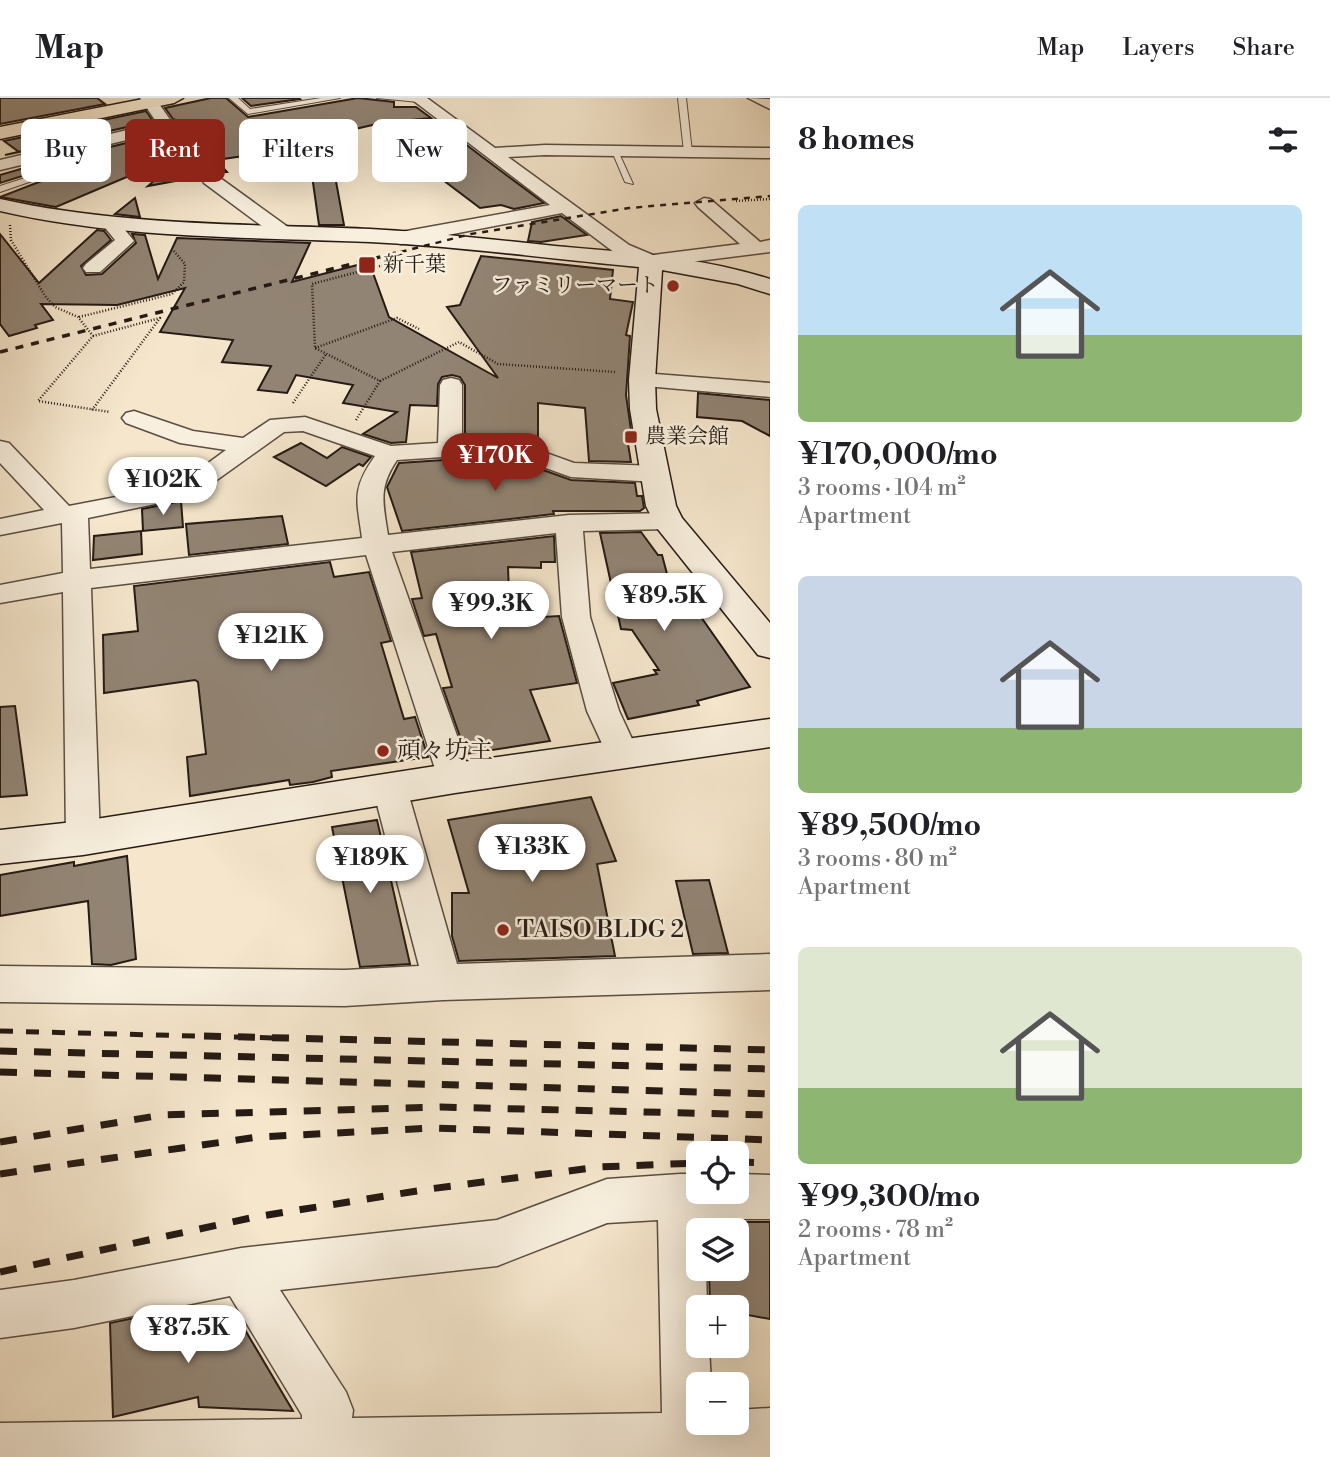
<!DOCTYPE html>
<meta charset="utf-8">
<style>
body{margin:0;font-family:"Libre Bodoni","Noto Serif JP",serif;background:#f2f2f2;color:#202124;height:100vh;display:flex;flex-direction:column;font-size:26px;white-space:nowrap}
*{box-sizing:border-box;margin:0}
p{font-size:23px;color:#757577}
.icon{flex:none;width:38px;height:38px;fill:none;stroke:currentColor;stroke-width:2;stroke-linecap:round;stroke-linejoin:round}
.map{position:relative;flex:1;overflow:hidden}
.drawer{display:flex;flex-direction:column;background:#fff;width:560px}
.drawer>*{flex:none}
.guide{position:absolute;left:21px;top:21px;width:644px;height:63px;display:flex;gap:14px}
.controls{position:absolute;left:686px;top:1043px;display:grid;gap:14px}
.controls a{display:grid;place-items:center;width:63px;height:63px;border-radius:10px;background:#fff;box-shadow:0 7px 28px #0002;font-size:35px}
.price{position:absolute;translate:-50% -60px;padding:0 16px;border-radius:24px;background:#fff;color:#222;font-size:23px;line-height:46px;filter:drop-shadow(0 2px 4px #0008)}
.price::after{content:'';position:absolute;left:50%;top:42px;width:21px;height:16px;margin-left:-10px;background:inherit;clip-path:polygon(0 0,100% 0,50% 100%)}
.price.active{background:#8f2418;color:#fff}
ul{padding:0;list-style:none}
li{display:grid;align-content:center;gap:14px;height:371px;padding:0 28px}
li span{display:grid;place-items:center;height:217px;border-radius:10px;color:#555}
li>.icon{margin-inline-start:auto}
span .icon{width:126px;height:126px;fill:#fffc;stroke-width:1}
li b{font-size:30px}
h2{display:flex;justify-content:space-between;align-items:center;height:84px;padding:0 28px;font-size:30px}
.pill{padding:0 24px;border-radius:10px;background:#fff;box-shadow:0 7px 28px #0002;font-size:24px;line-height:63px}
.pill.active{background:#8f2418;color:#fff}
header{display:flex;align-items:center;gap:42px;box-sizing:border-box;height:98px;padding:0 35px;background:#fff;border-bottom:2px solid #e0e0e0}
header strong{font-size:33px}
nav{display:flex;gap:38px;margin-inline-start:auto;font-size:24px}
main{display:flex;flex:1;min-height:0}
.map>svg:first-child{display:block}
.building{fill:#928474;stroke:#261a14;stroke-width:2}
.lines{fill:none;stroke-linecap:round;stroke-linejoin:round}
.lane-casing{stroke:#5a4d42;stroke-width:2}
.street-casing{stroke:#5a4d42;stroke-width:3}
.secondary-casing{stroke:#261a14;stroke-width:3}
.highway-casing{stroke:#261a14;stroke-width:3}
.path{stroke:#261a14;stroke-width:2.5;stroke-dasharray:1 2;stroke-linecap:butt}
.lane{fill:#f8efde;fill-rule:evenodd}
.street{fill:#f8efde;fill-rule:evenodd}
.secondary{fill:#f8efde;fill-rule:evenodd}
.highway{fill:#f5e6cc;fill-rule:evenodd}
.rail-far3{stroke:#261a14;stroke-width:2.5;stroke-dasharray:6 6;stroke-linecap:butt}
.rail-far2{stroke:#261a14;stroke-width:3.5;stroke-dasharray:8 8;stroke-linecap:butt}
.rail-far1{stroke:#261a14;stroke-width:5;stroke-dasharray:13 13;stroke-linecap:butt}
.rail{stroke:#261a14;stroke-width:7;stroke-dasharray:17 17;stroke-linecap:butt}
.poi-dot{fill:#8f2418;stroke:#f8efde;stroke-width:2.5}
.labels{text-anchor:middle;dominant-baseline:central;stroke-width:5;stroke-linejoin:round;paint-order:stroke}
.far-poi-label{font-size:21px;fill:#261a14;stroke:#f8efde;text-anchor:start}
.poi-label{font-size:24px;fill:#261a14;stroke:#f8efde;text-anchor:start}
</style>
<header>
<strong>Map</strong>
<nav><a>Map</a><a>Layers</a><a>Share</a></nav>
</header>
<main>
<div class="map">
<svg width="770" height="1359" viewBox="0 0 770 1359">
<rect width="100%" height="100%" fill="#f5e6cc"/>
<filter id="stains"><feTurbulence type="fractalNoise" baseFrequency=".00286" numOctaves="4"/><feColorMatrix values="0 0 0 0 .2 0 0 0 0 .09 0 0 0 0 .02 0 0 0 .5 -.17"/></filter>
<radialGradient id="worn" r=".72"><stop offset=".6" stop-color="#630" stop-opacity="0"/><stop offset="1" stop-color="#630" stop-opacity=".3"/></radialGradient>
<g class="building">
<path d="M 0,0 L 97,0 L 105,6 L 0,26 Z"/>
<path d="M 211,0 L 226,0 L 248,19 L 358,0 L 394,4 L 394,9 L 416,9 L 431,20 L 381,25 L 321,39 L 323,42 L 315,43 L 333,67 L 344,127 L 319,127 L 308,49 L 216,62 L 227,74 L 218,75 L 183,25 L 173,21 L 165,10 Z"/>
<path d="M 242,0 L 299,0 L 300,1 L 251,8 Z"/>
<path d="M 146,13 L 153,23 L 5,57 L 19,54 L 4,43 Z"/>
<path d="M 442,28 L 481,58 L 544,105 L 514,111 L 501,107 L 480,110 L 435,76 L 448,73 L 395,32 Z"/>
<path d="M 168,35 L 181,56 L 56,109 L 0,99 L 65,74 L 66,70 L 56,62 Z"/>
<path d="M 183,58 L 197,79 L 148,88 Z"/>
<path d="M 41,65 L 48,70 L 0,85 L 0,77 Z"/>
<path d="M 135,100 L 140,119 L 115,116 Z"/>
<path d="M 561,118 L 587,137 L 541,144 L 528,143 L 532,124 Z"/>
<path d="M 97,132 L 104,133 L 111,142 L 81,168 L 86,177 L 102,176 L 136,145 L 132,136 L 145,137 L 158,181 L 177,140 L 310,145 L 292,184 L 369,164 L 389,219 L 498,280 L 447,209 L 460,207 L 481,158 L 613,172 L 610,201 L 633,204 L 626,237 L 630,238 L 626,297 L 633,346 L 628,346 L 631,364 L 589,363 L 585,310 L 538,305 L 538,349 L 507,338 L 465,340 L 465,287 L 460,279 L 452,277 L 442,279 L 438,286 L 437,308 L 410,307 L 406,344 L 391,345 L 363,336 L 397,314 L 343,305 L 353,287 L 296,277 L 287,295 L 258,292 L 271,268 L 222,264 L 233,242 L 160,234 L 185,190 L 117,207 L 41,206 L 53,222 L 35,227 L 37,230 L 9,238 L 0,226 L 0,136 L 39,185 Z"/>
<path d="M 698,295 L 770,302 L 770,338 L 742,323 L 697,319 Z"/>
<path d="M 301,345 L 327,360 L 342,349 L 371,359 L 363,368 L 359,366 L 326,388 L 274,359 Z"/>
<path d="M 504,358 L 571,382 L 635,385 L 637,398 L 642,398 L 644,410 L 640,413 L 553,413 L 554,416 L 402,433 L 387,389 L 399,365 Z"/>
<path d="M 181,403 L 183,429 L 143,433 L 142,411 Z"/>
<path d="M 282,418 L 288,446 L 189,457 L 186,426 Z"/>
<path d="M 141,433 L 142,456 L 93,462 L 94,438 Z"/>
<path d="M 641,434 L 658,457 L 662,457 L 671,491 L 680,489 L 750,589 L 697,603 L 699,607 L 628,621 L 613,585 L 657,576 L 654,572 L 659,572 L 632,532 L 621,531 L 600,435 Z"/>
<path d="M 554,438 L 555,464 L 541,464 L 541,470 L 508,469 L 510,521 L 559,518 L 577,585 L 530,592 L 550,643 L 466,656 L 443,590 L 452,589 L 436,536 L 424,538 L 412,501 L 422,500 L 411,454 Z"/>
<path d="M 330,464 L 334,479 L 369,474 L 391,543 L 381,545 L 404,621 L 415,619 L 428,659 L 331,673 L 332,679 L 313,684 L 290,687 L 289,682 L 190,698 L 187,659 L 206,656 L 198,584 L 195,582 L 104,595 L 103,537 L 138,533 L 134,488 Z"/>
<path d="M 15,608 L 27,697 L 0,699 L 0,609 Z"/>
<path d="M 591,699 L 616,763 L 597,766 L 615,858 L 459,863 L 452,838 L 452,795 L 469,795 L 448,722 Z"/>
<path d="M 377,722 L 390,778 L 410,866 L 360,869 L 332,729 Z"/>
<path d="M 127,758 L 136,861 L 111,867 L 92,866 L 88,803 L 0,818 L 0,777 L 74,764 L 74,768 Z"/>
<path d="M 709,782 L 728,855 L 693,856 L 676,783 Z"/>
<path d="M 706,1124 L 770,1124 L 770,1221 L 737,1215 L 737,1209 L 710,1209 L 709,1171 L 737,1171 L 737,1132 L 706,1132 Z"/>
<path d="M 183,1210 L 184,1225 L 238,1220 L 293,1313 L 199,1309 L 198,1299 L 113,1319 L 110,1225 Z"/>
</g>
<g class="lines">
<defs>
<g id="lane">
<path d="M 229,0 L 238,0 L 250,11 L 321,0 L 340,0 L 248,16 Z"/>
<path d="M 377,0 L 420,0 L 423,2 L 419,4 Z"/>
<path d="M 678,0 L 686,0 L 692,54 L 688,57 L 684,54 Z"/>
<path d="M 447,21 L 450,25 L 385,30 L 381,28 Z"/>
<path d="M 611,51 L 618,53 L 633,86 L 625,84 Z"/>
<path d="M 38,55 L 44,55 L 64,72 L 0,94 L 0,88 L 53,71 L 38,59 Z"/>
</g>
<g id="street">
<path d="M 140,0 L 155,0 L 171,23 L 181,26 L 216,77 L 292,132 L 294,136 L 292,140 L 278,140 L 204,85 L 169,32 L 0,72 L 0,62 L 157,25 Z"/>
<path d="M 410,0 L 427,0 L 495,50 L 545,47 L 770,50 L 770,60 L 545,57 L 508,59 L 629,147 L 653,157 L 740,146 L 698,109 L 695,105 L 704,100 L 710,101 L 760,144 L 770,142 L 770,154 L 651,169 L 615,155 L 562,115 L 401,146 L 394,144 L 392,140 L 401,134 L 550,107 Z"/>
<path d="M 748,0 L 770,1 L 770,11 Z"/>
<path d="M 111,121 L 117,122 L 134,143 L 100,174 L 86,174 L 83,170 L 86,166 L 115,142 L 102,126 Z"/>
<path d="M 642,275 L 770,285 L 770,299 L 634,287 L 631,282 L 634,277 Z"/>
<path d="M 451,280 L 459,282 L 462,287 L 462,343 L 507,341 L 574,365 L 656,368 L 665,371 L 669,376 L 665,381 L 656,384 L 571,379 L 504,355 L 397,362 C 378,390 383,405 388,437 L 569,417 L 668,415 L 677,417 L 681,423 L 677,429 L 668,431 L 583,433 L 590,519 L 619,613 L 639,656 L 635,665 L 623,669 L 611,665 L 587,613 L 562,519 L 556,435 L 392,454 L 472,680 L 467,689 L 455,693 L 443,689 L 438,680 L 366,457 L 91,490 L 100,740 L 95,750 L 83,754 L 71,750 L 66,740 L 63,494 L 0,505 L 0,487 L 63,475 L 62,425 L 0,437 L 0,421 L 44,412 L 0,365 L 0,343 L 9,345 L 69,408 L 168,389 L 189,379 L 226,352 L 180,345 L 126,325 L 122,320 L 126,315 L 134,313 L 193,333 L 243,340 L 270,322 L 305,319 L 391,348 L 438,345 L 440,287 L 443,282 ZM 303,333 L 375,358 C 351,392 357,402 362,440 L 90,471 L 88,420 L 184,400 L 207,389 L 284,334 Z"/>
<path d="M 390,678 L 402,682 L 407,691 L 457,866 L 770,856 L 770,892 L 443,902 L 345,908 L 0,904 L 0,868 L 345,872 L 419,868 L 373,691 L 378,682 Z"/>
<path d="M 680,1076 L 698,1076 L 698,1094 L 737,1094 L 737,1076 L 770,1077 L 770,1121 L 703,1121 L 704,1132 L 698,1132 L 698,1171 L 706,1171 L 707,1209 L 698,1209 L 698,1248 L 709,1248 L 711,1286 L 698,1286 L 698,1325 L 737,1325 L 737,1312 L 770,1310 L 770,1359 L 0,1359 L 0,1325 L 302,1321 L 302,1317 L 230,1198 L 74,1230 L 0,1240 L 0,1192 L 74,1182 L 241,1150 L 497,1122 L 607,1081 ZM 658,1122 L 662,1315 L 352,1320 L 353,1312 L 346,1294 L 280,1192 L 497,1168 L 607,1125 Z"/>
</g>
<g id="secondary">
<path d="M 0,101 C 122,128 246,126 370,131 C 432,134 494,142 555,148 C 627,154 701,159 770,181 L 770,196 L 738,186 L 662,172 L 655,282 L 656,311 L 676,408 L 682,420 L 770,525 L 770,560 L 758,557 L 657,430 L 646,408 L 630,311 L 629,282 L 639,169 C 550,161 459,148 370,144 C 246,139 122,141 0,113 Z"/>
<path d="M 770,621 L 770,649 L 455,695 L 83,757 L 0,766 L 0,732 L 83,723 L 455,665 Z"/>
</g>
<path id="highway" d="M 148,0 L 183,0 L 174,5 L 0,41 L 0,29 Z"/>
</defs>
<use href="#lane" class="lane-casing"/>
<use href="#street" class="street-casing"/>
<use href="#secondary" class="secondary-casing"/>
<use href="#highway" class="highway-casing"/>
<g class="path">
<path d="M 736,103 L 770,101"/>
<path d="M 10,127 L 11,142 L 45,198 L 55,209 L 78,219 L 93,238 L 38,303 L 110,314"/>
<path d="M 79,219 L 172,196 L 184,184 L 185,166 L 173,152"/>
<path d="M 315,250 L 397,220 L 419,231"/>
<path d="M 380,283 L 459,244 L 498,266 L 615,274"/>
<path d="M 293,305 L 326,256"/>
<path d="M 92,312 L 160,220 L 93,238"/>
<path d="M 356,322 L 380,283 L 315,250 L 312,186 L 399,163 L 396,160"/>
</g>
<use href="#lane" class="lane"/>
<use href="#street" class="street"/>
<use href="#secondary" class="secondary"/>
<use href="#highway" class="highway"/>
<path class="rail-far3" d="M 389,157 L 471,136 L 629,110 L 770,98"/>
<path class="rail-far2" d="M 0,254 L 396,155"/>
<path class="rail-far1" d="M 0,933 L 275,940"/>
<g class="rail">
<path d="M 204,938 L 770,952"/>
<path d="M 0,953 L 770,971"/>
<path d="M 0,974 L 770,996"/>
<path d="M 0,1044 L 162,1017 L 440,1009 L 770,1017"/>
<path d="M 737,1064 L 770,1065"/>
<path d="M 0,1076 L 258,1039 L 433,1030 L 770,1042"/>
<path d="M 0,1174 L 255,1119 L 429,1091 L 599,1069 L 698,1065"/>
</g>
</g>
<g class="poi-dot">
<rect x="358" y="158" width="18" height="18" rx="3.5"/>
<circle cx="673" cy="188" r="7"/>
<rect x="624" y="332" width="14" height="14" rx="3.5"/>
<circle cx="383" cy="653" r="7"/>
<circle cx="503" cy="832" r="7"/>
</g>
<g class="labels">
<g class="far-poi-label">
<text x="383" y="167">新千葉</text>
<text x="659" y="188" text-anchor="end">ファミリーマート</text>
<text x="645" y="339">農業会館</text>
</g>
<g class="poi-label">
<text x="397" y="653">頑々坊主</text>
<text x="517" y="832">TAISO BLDG 2</text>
</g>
</g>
<rect width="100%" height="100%" filter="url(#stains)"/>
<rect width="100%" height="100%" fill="url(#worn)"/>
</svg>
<div class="controls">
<a><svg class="icon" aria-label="locate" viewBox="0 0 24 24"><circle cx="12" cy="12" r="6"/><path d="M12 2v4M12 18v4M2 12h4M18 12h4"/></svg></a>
<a><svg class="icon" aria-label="layers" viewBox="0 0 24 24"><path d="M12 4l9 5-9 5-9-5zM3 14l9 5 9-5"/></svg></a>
<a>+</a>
<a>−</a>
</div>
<b class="price active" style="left:495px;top:395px">¥170K</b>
<b class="price" style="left:163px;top:419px">¥102K</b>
<b class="price" style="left:664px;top:535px">¥89.5K</b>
<b class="price" style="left:491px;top:543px">¥99.3K</b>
<b class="price" style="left:271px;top:575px">¥121K</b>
<b class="price" style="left:532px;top:786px">¥133K</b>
<b class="price" style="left:370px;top:797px">¥189K</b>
<b class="price" style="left:188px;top:1267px">¥87.5K</b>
<div class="guide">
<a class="pill">Buy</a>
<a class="pill active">Rent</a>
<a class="pill">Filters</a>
<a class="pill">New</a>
</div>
</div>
<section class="drawer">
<h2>8 homes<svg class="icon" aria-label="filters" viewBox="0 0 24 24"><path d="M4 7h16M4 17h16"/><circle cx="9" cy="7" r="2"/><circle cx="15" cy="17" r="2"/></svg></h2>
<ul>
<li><span style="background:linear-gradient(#bfe0f5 60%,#8fb573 0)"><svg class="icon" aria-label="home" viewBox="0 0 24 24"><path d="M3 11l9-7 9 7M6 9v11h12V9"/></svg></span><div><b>¥170,000/mo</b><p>3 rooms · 104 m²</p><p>Apartment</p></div></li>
<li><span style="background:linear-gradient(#c9d6e8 70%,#8fb573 0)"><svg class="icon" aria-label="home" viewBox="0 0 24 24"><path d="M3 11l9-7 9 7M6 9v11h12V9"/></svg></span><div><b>¥89,500/mo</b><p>3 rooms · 80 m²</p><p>Apartment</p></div></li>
<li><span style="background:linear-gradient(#dfe7d0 65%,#8fb573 0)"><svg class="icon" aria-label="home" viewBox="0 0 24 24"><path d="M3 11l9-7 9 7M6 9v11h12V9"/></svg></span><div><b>¥99,300/mo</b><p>2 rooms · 78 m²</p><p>Apartment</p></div></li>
</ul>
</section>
</main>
